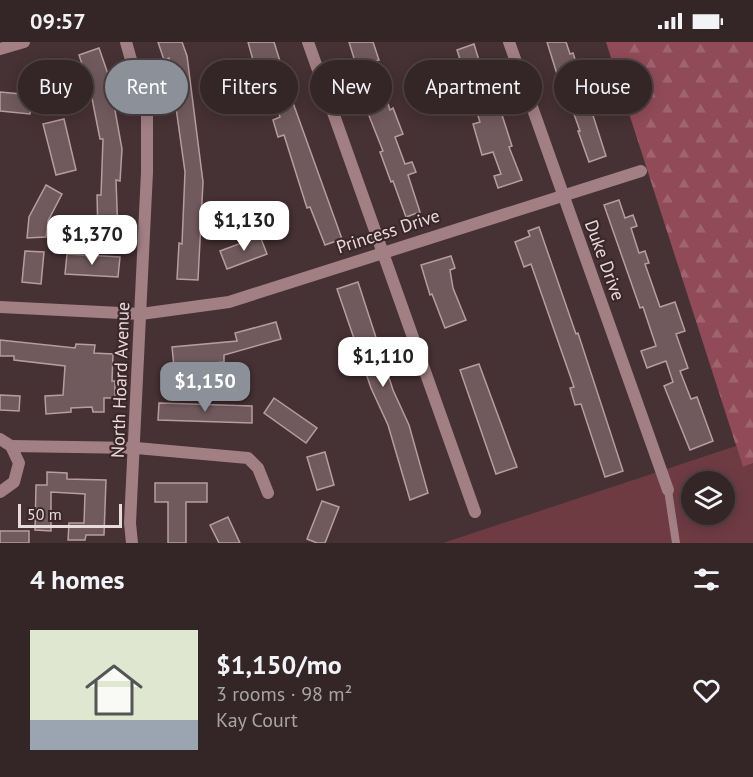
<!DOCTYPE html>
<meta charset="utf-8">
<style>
body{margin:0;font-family:"PT Sans",sans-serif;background:#3f3133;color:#f1f3f6;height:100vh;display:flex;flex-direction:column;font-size:22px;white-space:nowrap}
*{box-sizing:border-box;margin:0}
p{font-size:20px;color:#a9a5a7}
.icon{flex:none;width:33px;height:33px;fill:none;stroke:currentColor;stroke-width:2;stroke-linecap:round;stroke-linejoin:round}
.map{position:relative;height:501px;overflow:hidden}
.details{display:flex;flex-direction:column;background:#342527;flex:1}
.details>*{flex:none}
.guide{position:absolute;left:18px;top:18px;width:717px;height:54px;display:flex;gap:12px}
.tools{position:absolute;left:681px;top:429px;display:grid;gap:12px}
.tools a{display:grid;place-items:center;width:54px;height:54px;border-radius:50%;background:#342527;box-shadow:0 3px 15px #0003,0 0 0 2px #4e4244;font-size:30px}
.scale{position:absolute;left:18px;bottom:15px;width:104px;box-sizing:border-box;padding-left:6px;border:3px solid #e8dbdc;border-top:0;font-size:16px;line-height:21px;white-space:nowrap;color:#e8dbdc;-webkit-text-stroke:4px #3b272a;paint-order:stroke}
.price{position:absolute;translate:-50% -51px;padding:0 14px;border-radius:12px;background:#fff;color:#222;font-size:20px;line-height:39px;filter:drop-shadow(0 2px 3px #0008)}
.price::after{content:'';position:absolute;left:50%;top:36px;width:18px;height:14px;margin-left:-9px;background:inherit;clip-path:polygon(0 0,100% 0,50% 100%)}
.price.current{background:#8c9099;color:#fff}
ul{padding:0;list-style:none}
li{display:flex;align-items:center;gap:18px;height:150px;padding:0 30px}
li span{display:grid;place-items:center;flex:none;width:168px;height:120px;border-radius:0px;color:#555}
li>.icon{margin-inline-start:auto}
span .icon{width:72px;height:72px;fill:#fffc;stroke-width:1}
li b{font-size:26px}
h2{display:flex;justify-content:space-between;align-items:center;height:72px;padding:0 30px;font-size:26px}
.tag{padding:0 21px;border-radius:27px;background:#342527;box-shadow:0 3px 15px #0003,0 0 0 2px #4e4244;font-size:21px;line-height:54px}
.tag.current{background:#8c9099;color:#fff}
.status{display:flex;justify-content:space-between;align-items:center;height:42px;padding:0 30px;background:#342527;direction:ltr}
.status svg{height:16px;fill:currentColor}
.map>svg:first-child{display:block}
.green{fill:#6e3b43;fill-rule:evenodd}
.forest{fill:url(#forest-firs)}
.building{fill:#715a5d;stroke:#b69da0;stroke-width:1.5}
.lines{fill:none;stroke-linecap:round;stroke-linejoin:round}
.lane{stroke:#a17f83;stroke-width:8}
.street{stroke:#a17f83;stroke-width:12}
.labels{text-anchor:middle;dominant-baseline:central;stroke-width:4.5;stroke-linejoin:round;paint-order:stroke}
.street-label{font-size:18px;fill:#e8dbdc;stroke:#3b272a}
</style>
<div class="status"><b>09:57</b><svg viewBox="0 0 49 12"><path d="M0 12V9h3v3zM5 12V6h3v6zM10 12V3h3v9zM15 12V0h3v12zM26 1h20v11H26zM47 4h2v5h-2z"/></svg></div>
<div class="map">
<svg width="753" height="501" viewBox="0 0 753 501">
<defs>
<pattern id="forest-firs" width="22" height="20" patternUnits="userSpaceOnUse" patternTransform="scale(1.5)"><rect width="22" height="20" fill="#914b58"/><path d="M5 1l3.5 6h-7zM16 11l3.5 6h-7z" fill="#a0646f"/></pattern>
</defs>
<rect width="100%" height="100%" fill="#463134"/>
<path class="green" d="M 736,404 L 743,425 L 753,421 L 753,501 L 443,501 ZM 692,440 L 724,440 L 724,472 L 692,472 Z"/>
<path class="forest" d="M 606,0 L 753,0 L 753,421 L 743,425 Z"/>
<g class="building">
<path d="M 158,0 L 182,0 L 187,14 L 203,140 L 198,238 L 177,237 L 179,201 L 182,202 L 185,130 L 169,16 L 164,18 Z"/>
<path d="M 248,0 L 274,0 L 292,58 L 342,197 L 325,203 L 310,165 L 307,166 L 284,93 L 278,95 L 273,78 L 280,75 L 274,55 L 264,58 Z"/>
<path d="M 349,0 L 373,0 L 379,18 L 375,19 L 390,68 L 393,66 L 403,92 L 395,95 L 405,122 L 412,120 L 416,130 L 408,133 L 420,170 L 406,175 L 393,139 L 391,140 L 380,110 L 383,109 L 356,41 L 361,39 Z"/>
<path d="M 547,0 L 566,0 L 570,12 L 573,11 L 606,114 L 589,120 L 578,89 L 580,89 L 564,44 L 561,45 Z"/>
<path d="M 474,2 L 485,38 L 489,36 L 502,73 L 512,104 L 509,105 L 522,138 L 498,146 L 494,134 L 501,132 L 493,110 L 482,113 L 473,82 L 480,80 L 457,8 Z"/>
<path d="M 99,6 L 109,35 L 122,107 L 120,139 L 116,138 L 118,192 L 98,193 L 97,153 L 101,153 L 103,97 L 100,97 L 90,46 L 79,13 Z"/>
<path d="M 0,50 L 32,53 L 30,72 L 0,69 Z"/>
<path d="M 64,77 L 76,128 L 56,133 L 43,82 Z"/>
<path d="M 46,143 L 62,152 L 48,179 L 46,195 L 27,196 L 29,175 Z"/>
<path d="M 619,158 L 625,176 L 633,173 L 637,184 L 631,186 L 639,211 L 645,209 L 649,221 L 645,222 L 660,265 L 675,260 L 685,289 L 676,292 L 688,326 L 680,329 L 691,357 L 697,355 L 713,399 L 690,408 L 664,344 L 673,340 L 666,319 L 647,326 L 641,309 L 656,304 L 643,265 L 640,266 L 604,163 Z"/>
<path d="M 539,185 L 576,292 L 578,291 L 623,429 L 605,435 L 581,362 L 575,363 L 570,346 L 574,345 L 531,222 L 524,225 L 515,200 L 530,194 L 528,189 Z"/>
<path d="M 260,194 L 267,212 L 227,227 L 220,209 Z"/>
<path d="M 25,209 L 44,210 L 41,242 L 22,240 Z"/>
<path d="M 67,212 L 120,215 L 118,235 L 65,232 Z"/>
<path d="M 451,214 L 455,226 L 450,228 L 453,246 L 466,278 L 445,286 L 432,252 L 430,253 L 421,223 Z"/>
<path d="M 358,240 L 393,348 L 409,383 L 428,451 L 410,458 L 388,383 L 371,346 L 337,247 Z"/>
<path d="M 276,280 L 281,297 L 224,313 L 224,320 L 174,325 L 172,305 L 237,299 L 235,291 Z"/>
<path d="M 0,298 L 75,306 L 76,302 L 95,303 L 94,311 L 113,312 L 112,339 L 115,339 L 115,356 L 104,356 L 104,370 L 93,370 L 92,365 L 71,366 L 71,370 L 46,372 L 45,354 L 63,353 L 65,324 L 14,318 L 14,314 L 0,314 Z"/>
<path d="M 479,322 L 517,425 L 496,432 L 460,328 Z"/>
<path d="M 0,353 L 20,354 L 19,369 L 0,368 Z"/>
<path d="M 274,356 L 317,386 L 306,401 L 264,371 Z"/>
<path d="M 159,361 L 252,364 L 252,381 L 158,378 Z"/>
<path d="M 325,410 L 334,443 L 317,448 L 307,415 Z"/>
<path d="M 47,430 L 67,431 L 67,437 L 106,438 L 104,493 L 86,493 L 85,498 L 68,498 L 69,481 L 84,481 L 85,452 L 51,450 L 51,489 L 35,488 L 36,443 L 47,443 Z"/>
<path d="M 155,441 L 207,441 L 207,460 L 186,460 L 186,501 L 168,501 L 168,460 L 155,460 Z"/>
<path d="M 322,459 L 339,465 L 325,501 L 317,501 L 307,497 Z"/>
<path d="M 228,475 L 240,501 L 219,501 L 210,483 Z"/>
<rect x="0" y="489" width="29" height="12"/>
</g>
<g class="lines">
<path class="lane" d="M 668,448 L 676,501"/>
<g class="street">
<path d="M 126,0 L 147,74 L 147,130 L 130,481 L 132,501"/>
<path d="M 308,0 L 475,470"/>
<path d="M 509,0 L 668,448"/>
<path d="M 0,7 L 24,0"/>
<path d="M 0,265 L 141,272 L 229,260 L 641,129"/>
<path d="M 0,397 L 11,404 L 19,421 L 14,440 L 0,450"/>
<path d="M 11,404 L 136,406 L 248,416 L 258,426 L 268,451"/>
</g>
</g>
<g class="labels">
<g class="street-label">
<text transform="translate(388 189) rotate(-18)">Princess Drive</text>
<text transform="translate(605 218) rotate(70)">Duke Drive</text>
<text transform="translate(120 338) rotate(-88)">North Hoard Avenue</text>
</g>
</g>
</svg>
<div class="tools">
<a><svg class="icon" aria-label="layers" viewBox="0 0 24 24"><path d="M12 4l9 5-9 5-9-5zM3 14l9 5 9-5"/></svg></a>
</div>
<div class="scale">50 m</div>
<b class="price" style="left:244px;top:210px">$1,130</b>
<b class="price" style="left:92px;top:224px">$1,370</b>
<b class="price" style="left:383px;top:346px">$1,110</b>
<b class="price current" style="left:205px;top:371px">$1,150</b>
<div class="guide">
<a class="tag">Buy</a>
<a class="tag current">Rent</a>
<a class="tag">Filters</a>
<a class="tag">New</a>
<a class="tag">Apartment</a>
<a class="tag">House</a>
</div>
</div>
<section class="details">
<h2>4 homes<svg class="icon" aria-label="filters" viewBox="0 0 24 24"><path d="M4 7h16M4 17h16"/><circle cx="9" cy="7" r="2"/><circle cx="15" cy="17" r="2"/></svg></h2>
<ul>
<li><span style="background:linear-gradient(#dfe7d0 75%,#9aa5b1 0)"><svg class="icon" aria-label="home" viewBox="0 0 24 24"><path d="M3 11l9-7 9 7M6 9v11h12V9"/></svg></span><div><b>$1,150/mo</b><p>3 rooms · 98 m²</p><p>Kay Court</p></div><svg class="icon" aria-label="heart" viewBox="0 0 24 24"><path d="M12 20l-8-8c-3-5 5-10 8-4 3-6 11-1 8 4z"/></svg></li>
</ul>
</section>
